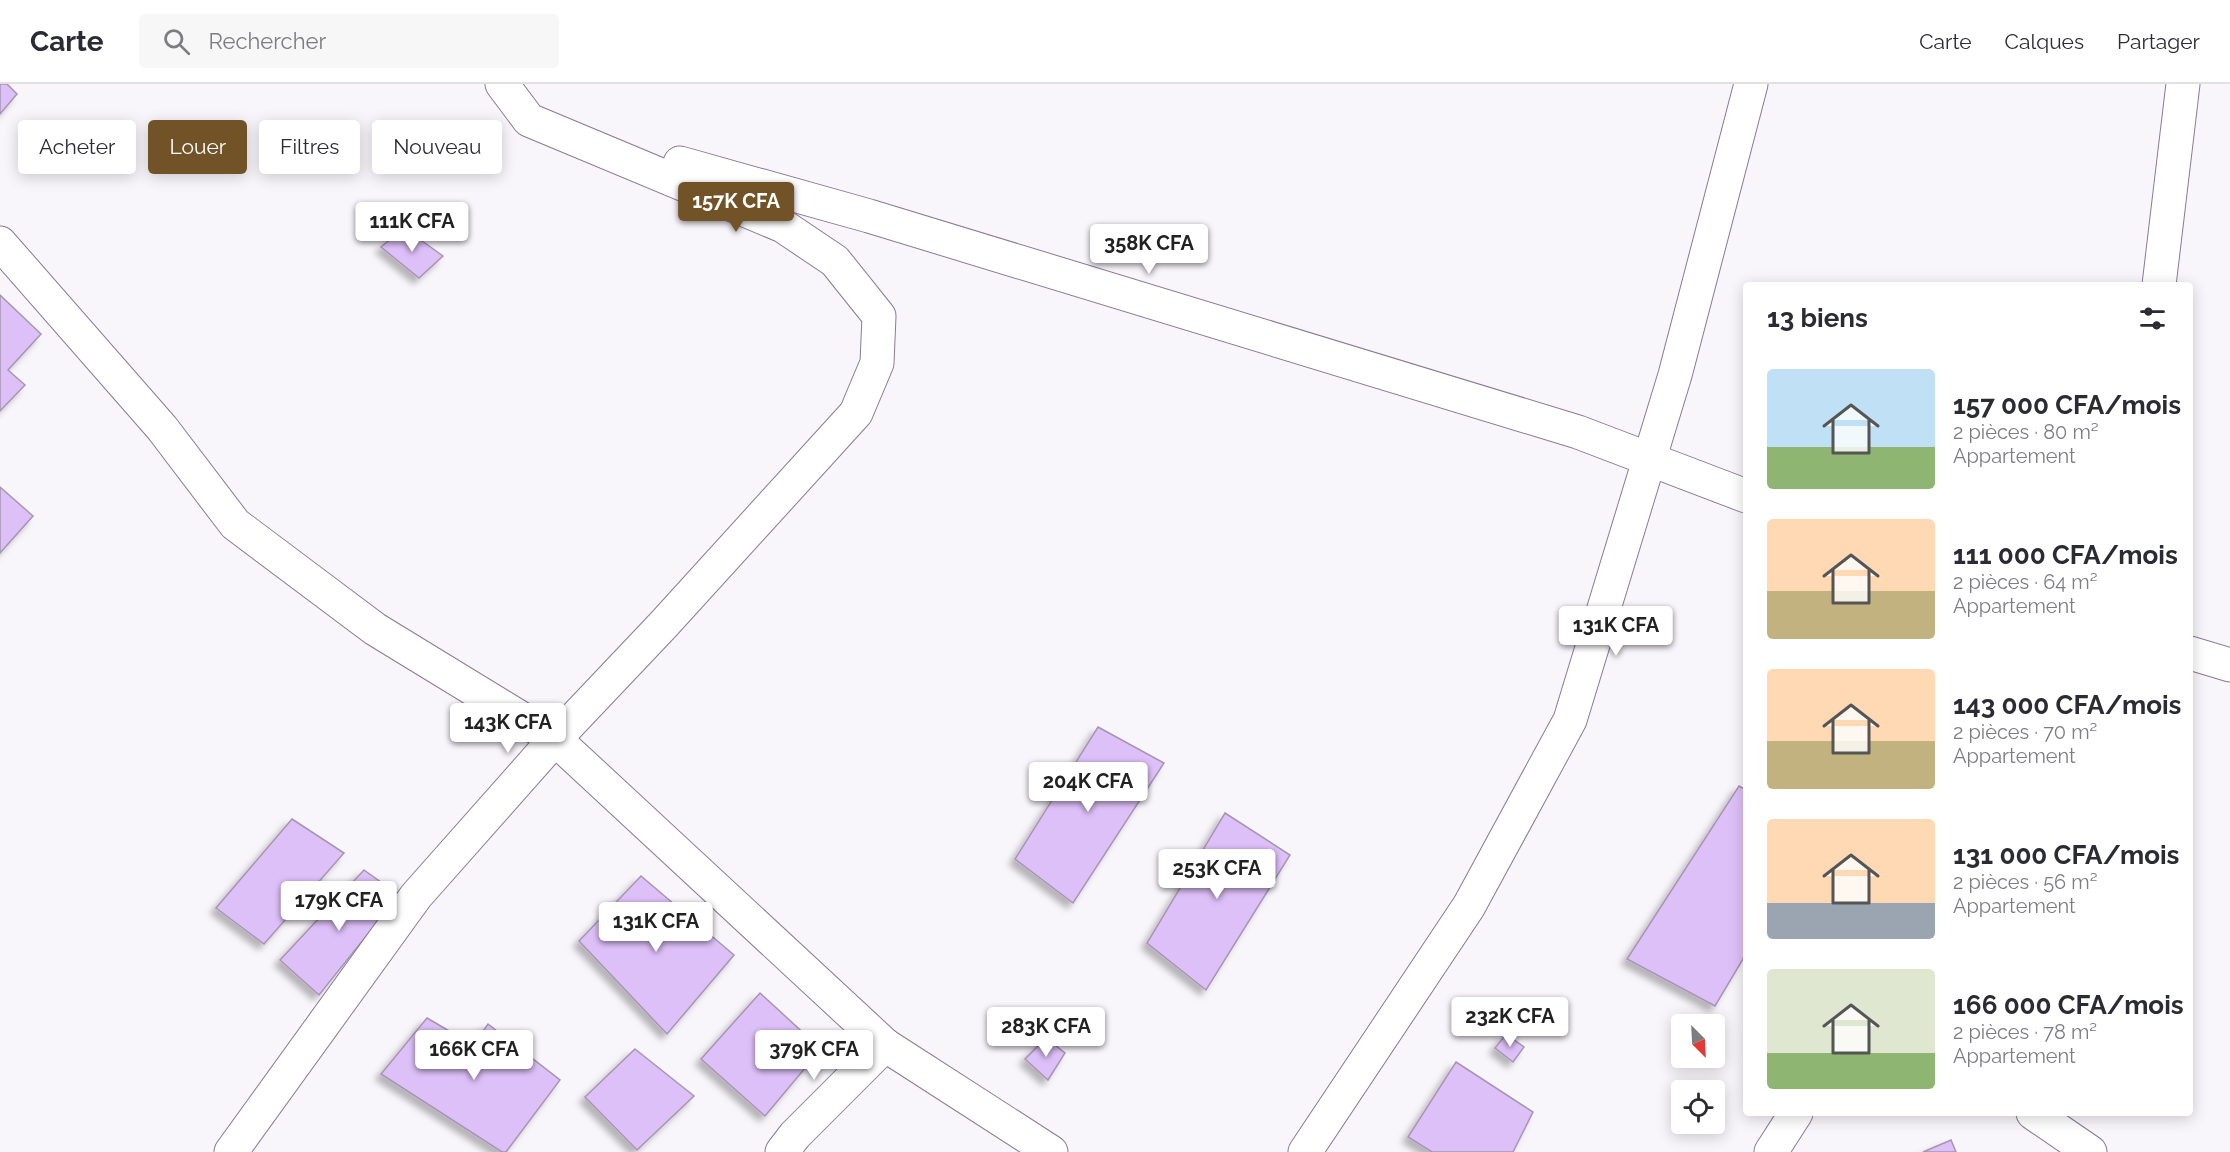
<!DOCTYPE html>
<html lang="fr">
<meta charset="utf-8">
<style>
body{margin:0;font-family:Raleway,sans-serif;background:#f7f7f7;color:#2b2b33;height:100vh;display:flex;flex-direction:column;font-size:22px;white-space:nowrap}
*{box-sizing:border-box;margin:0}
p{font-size:20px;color:#7c7c81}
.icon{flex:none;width:33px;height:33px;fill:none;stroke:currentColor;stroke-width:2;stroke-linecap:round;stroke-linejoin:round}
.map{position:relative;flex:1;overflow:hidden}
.drawer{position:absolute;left:1743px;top:198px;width:450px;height:834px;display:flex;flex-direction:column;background:#fff;border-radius:6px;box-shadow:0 3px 15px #0003}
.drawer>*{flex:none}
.top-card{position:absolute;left:18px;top:36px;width:570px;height:54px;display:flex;gap:12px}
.needle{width:39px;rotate:156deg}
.controls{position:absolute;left:1671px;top:930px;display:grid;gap:12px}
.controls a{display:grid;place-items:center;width:54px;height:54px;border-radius:6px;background:#fff;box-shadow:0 3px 15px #0003;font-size:30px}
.price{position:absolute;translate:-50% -51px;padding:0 14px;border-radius:6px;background:#fff;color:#222;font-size:20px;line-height:39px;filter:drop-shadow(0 2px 3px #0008)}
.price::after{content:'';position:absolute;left:50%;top:36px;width:18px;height:14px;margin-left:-9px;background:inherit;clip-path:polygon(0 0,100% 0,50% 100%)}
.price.active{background:#715327;color:#fff}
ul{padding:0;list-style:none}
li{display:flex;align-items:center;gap:18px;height:150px;padding:0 24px}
li span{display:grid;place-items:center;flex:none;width:168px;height:120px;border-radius:6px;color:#555}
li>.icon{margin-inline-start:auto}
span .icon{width:72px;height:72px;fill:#fffc;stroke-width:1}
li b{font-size:26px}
h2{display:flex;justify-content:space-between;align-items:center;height:72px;padding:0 24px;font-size:26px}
.chip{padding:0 21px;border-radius:6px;background:#fff;box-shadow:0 3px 15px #0003;font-size:21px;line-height:54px}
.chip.active{background:#715327;color:#fff}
header{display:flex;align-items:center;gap:36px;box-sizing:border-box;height:84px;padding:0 30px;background:#fff;border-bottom:2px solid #e1e1e2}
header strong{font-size:28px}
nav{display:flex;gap:33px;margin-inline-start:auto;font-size:21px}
.search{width:420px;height:54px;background:#f7f7f7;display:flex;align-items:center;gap:15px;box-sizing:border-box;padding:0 21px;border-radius:6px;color:#7c7c81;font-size:22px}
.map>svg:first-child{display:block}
.building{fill:#dec0f9;stroke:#a495b2;stroke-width:1.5;filter:url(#shadow)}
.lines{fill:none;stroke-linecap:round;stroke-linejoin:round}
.minor-casing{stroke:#897a96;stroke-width:35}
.minor{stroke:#fff;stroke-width:33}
</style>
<header>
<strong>Carte</strong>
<div class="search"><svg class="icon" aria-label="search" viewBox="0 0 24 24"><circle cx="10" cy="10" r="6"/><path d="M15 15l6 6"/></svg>Rechercher</div>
<nav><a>Carte</a><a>Calques</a><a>Partager</a></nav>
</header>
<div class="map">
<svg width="2230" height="1068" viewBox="0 0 2230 1068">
<defs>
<filter id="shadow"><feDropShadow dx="-5.5" dy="5.5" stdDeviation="3" flood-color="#0004"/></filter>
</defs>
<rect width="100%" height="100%" fill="#f8f5fb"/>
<g class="building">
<path d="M 0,0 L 7,0 L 17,10 L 0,30 Z"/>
<path d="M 404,144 L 443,172 L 419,194 L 381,163 Z"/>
<path d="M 0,211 L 41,250 L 8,286 L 25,301 L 0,327 Z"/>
<path d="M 0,403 L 33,432 L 0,469 Z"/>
<path d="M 1098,643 L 1164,679 L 1073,819 L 1015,775 Z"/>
<path d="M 1739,702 L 1746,706 L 1746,870 L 1715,922 L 1627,875 Z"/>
<path d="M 1225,729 L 1290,771 L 1206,906 L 1147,859 Z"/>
<path d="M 292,735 L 344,769 L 264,860 L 216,824 Z"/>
<path d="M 364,786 L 399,811 L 319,911 L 280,876 Z"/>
<path d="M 641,792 L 734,871 L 667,950 L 579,857 Z"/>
<path d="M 760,909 L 821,965 L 765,1032 L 701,975 Z"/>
<path d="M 427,934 L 473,961 L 488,940 L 560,996 L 506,1068 L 502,1068 L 381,990 Z"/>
<path d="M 1506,950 L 1524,963 L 1513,978 L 1495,964 Z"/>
<path d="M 1046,954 L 1065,969 L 1048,996 L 1025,975 Z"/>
<path d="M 635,965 L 694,1012 L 637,1066 L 585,1013 Z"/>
<path d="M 1456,978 L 1533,1028 L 1513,1068 L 1432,1068 L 1408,1053 Z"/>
<path d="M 1951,1056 L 1956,1068 L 1923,1068 Z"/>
</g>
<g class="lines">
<defs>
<g id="minor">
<path d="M 680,79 L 869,132 L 1578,348 L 1746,412"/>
<path d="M 0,159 L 162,344 L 235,440 L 375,545 L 555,655 L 885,961 L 1051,1068"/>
<path d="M 2159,201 L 2183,0"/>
<path d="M 2190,569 L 2230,581"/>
<path d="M 2033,1029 L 2090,1068"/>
<path d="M 231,1068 L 416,812 L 555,655 L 664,540 L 856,329 L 877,279 L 879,232 L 835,177 L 783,142 L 529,36 L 502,0"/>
<path d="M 782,1068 L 795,1051 L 885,961"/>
<path d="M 1305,1068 L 1469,822 L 1570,636 L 1675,291 L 1751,0"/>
<path d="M 1771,1068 L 1796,1029"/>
</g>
</defs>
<use href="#minor" class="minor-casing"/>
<use href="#minor" class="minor"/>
</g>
</svg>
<div class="controls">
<a><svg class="needle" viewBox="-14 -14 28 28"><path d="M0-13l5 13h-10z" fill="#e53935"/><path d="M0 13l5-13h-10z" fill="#7c7c81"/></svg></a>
<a><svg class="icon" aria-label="locate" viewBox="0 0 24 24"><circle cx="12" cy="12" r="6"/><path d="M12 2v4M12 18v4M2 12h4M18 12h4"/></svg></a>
</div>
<b class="price active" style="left:736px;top:149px">157K CFA</b>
<b class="price" style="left:412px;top:169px">111K CFA</b>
<b class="price" style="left:1149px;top:191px">358K CFA</b>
<b class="price" style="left:1616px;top:573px">131K CFA</b>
<b class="price" style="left:508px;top:670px">143K CFA</b>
<b class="price" style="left:1088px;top:729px">204K CFA</b>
<b class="price" style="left:1217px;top:816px">253K CFA</b>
<b class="price" style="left:339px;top:848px">179K CFA</b>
<b class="price" style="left:656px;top:869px">131K CFA</b>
<b class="price" style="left:1510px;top:964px">232K CFA</b>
<b class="price" style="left:1046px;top:974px">283K CFA</b>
<b class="price" style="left:474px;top:997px">166K CFA</b>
<b class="price" style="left:814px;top:997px">379K CFA</b>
<div class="top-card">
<a class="chip">Acheter</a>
<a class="chip active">Louer</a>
<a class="chip">Filtres</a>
<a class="chip">Nouveau</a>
</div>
<section class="drawer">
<h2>13 biens<svg class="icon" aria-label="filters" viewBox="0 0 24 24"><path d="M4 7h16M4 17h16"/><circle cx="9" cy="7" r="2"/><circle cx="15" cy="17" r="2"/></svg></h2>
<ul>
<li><span style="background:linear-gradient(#bfe0f5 65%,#8fb573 0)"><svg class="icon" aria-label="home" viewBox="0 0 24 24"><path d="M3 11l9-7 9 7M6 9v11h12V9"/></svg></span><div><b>157 000 CFA/mois</b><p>2 pièces · 80 m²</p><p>Appartement</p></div></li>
<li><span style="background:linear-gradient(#ffd9b3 60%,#c2b280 0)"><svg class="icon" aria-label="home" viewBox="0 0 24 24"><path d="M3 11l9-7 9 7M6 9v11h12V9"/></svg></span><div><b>111 000 CFA/mois</b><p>2 pièces · 64 m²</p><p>Appartement</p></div></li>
<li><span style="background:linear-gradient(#ffd9b3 60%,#c2b280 0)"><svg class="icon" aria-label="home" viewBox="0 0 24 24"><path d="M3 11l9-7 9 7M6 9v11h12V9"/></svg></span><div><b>143 000 CFA/mois</b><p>2 pièces · 70 m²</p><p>Appartement</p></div></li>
<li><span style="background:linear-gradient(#ffd9b3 70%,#9aa5b1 0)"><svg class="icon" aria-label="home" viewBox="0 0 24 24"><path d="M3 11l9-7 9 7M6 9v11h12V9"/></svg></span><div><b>131 000 CFA/mois</b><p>2 pièces · 56 m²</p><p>Appartement</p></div></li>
<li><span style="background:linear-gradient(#dfe7d0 70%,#8fb573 0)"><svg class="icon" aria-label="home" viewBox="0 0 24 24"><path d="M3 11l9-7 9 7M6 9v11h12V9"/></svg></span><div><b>166 000 CFA/mois</b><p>2 pièces · 78 m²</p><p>Appartement</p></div></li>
</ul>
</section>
</div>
